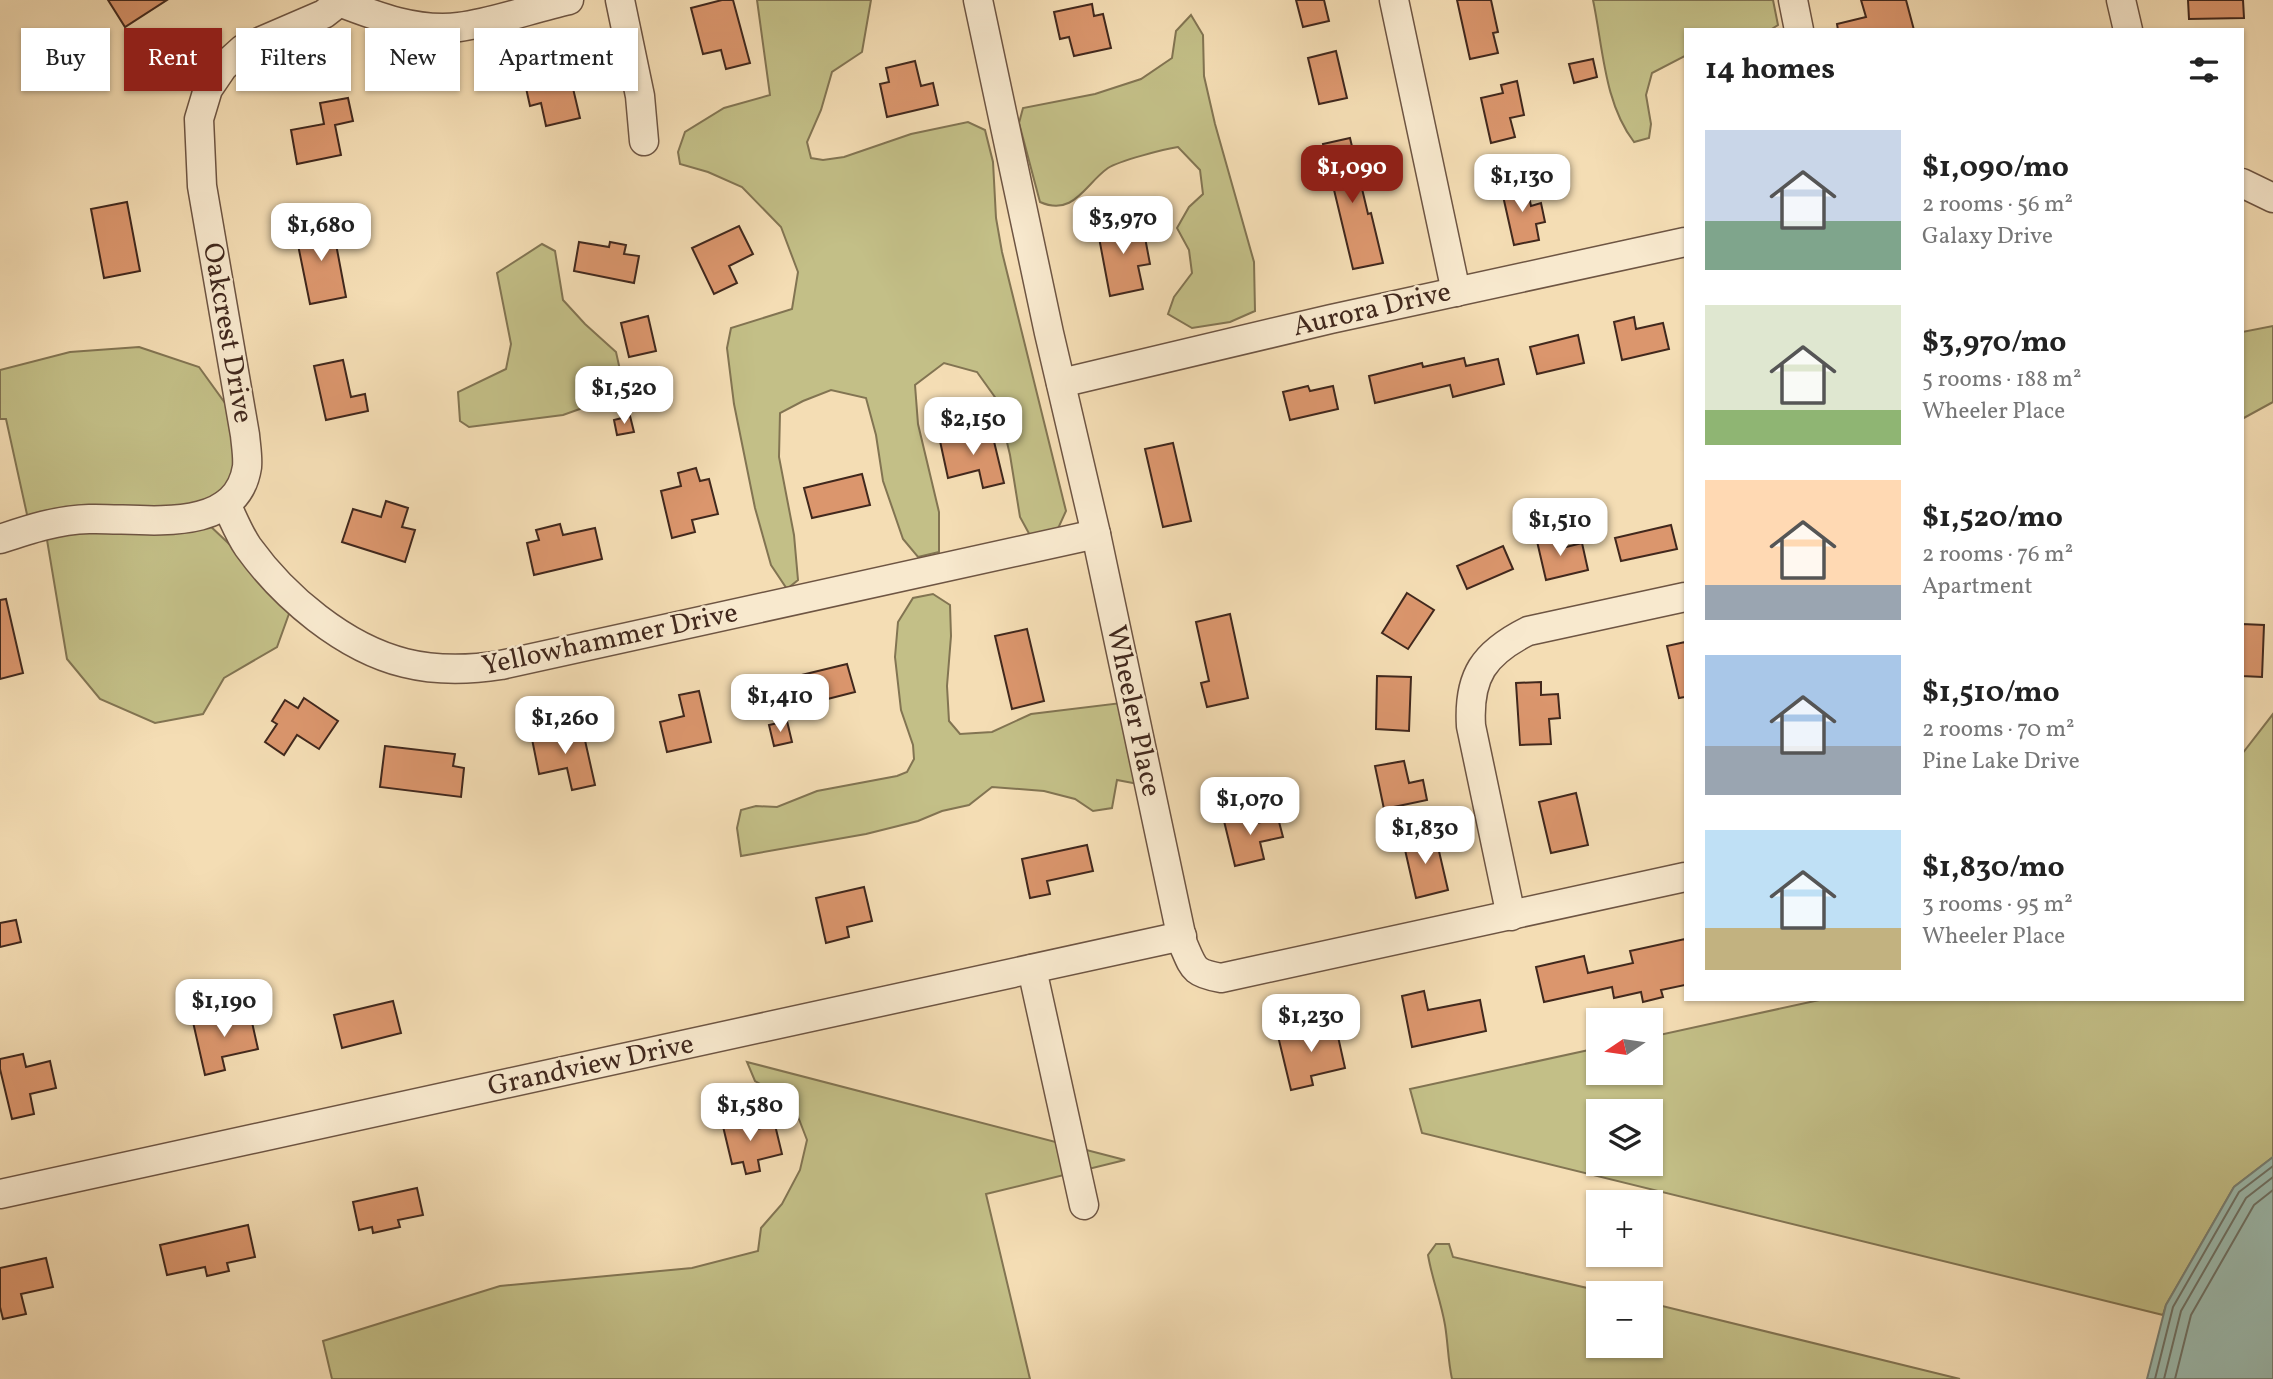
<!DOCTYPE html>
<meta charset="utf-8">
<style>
body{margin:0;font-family:Vollkorn,serif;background:#f2f2f2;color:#222;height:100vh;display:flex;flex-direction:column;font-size:26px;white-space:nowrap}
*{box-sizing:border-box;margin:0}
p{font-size:23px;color:#767676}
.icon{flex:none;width:38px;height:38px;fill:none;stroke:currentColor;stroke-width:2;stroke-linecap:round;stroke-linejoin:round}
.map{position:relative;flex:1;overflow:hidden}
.details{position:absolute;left:1684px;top:28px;width:560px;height:973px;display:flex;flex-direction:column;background:#fff;border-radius:0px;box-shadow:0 2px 5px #0004}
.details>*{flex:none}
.guide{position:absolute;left:21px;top:28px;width:665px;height:63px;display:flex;gap:14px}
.needle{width:46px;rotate:257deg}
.fabs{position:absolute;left:1586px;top:1008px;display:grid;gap:14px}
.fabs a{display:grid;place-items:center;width:77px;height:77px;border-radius:0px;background:#fff;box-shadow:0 2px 5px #0004;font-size:35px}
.price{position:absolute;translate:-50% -60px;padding:0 16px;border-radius:14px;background:#fff;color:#222;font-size:23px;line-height:46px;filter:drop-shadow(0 2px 4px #0008)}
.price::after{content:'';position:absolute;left:50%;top:42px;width:21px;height:16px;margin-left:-10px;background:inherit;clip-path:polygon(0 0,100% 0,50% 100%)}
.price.active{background:#8f2418;color:#fff}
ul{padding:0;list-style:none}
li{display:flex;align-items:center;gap:21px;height:175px;padding:0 21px}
li span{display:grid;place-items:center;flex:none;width:196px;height:140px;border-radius:0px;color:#555}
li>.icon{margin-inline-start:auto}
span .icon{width:84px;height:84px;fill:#fffc;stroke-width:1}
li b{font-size:30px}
h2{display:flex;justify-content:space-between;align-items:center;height:84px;padding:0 21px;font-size:30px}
.tag{padding:0 24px;border-radius:0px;background:#fff;box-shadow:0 2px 5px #0004;font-size:24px;line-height:63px}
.tag.active{background:#8f2418;color:#fff}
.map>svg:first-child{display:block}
.green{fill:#c3bf87;stroke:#827452;stroke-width:2;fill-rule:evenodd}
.water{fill:#9cbbaf;stroke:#788075;stroke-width:2}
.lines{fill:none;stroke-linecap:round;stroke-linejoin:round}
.shore{stroke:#6e7266;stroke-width:2}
.building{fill:#db966d;stroke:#41281d;stroke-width:2}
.minor-casing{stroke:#6e5543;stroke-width:31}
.minor{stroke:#f8e9ce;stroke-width:28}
.labels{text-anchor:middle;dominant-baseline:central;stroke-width:5;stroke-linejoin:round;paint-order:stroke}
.street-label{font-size:28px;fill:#41281d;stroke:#f8e9ce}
</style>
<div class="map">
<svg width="2273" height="1379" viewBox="0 0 2273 1379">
<rect width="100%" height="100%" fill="#f4ddb4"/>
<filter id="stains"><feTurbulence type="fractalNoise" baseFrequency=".00286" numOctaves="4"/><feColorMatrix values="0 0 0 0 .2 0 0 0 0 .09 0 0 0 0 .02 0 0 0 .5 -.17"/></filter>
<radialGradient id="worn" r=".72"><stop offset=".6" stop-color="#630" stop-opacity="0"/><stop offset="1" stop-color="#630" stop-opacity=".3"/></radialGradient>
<g class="green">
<path d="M 757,0 L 871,0 L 862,52 L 832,72 L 821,110 L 807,142 L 811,158 L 823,160 L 844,157 L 911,134 L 968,122 L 985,130 L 993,162 L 996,218 L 1002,252 L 1066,511 L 1056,533 L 1032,539 L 1020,517 L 1010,455 L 997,400 L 977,372 L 944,363 L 915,385 L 918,424 L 939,512 L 939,552 L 918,557 L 903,539 L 883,481 L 876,435 L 866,398 L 831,390 L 803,401 L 780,413 L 779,457 L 794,535 L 798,580 L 787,589 L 771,565 L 755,508 L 734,404 L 727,348 L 731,328 L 792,309 L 798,272 L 781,227 L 742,187 L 708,172 L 680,164 L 678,152 L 685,132 L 724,108 L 770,95 Z"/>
<path d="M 1593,0 L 1773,0 L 1778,25 L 1770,30 L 1685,30 L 1685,56 L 1652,73 L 1646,95 L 1651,124 L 1649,138 L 1634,142 C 1604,103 1603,47 1593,0 Z"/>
<path d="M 1191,15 L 1203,35 L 1204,76 L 1215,124 L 1254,262 L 1255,311 L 1230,322 L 1192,328 L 1168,314 L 1174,297 L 1192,273 L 1189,250 L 1177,228 L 1189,207 L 1203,194 L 1200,170 L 1178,147 C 1164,149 1119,161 1108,168 C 1085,184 1074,217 1040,202 L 1019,123 L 1023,108 L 1095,94 L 1141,79 L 1172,58 L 1176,31 Z"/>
<path d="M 542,244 L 555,251 L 563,300 L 585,324 L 616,352 L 622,379 L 614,392 L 591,405 L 563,415 L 469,427 L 460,421 L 458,392 L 506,369 L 511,344 L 497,273 Z"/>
<path d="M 2273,326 L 2273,402 L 2242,419 L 2242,332 Z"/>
<path d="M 139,347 L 199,367 L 230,410 L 237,460 L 223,494 L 190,510 L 28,519 L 6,419 L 0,419 L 0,370 L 70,352 Z"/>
<path d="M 207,523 L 243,557 L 290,611 L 277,647 L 224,678 L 203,714 L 155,723 L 100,699 L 67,659 L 46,534 Z"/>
<path d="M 933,594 L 950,605 L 951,636 L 947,686 L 949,721 L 960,734 L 992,732 L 1031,714 L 1121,703 L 1138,784 L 1117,780 L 1112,808 L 1093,811 L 1075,799 L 1044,791 L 992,787 L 969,805 L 942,811 L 918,821 L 866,834 L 741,856 L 737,828 L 741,810 L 756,806 L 777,807 L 817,791 L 897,776 L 907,772 L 914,759 L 913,745 L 901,710 L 895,657 L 898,622 L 913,598 Z"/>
<path d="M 2273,714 L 2273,1157 L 2234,1187 L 2166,1305 L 2163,1315 L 1422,1133 L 1410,1089 L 1598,1048 L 1598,1073 L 1650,1073 L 1650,1037 L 1824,999 L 2242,999 L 2242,754 ZM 1598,1111 L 1650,1111 L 1650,1164 L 1598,1164 Z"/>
<path d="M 747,1062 L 1125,1160 L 986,1194 L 1030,1379 L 332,1379 L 323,1341 L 500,1286 L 692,1268 L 758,1251 L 761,1228 L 782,1204 L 800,1170 L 807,1140 L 797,1114 L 774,1092 L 755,1081 Z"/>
<path d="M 1436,1244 L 1449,1244 L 1453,1257 L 1609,1293 L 1598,1293 L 1598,1346 L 1650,1346 L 1650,1303 L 1960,1379 L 1452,1379 C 1448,1361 1448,1343 1445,1325 C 1441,1301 1432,1279 1428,1255 Z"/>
</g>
<path class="water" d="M 2273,1157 L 2273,1379 L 2147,1379 L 2166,1305 L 2234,1187 Z"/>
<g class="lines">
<g class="shore">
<path d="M 2155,1379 L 2173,1307 L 2239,1192 L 2273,1166"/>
<path d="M 2164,1379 L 2181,1311 L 2246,1198 L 2273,1177"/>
<path d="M 2175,1379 L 2191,1315 L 2254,1205 L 2273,1190"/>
</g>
</g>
<g class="building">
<path d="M 108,0 L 167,0 L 125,27 Z"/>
<path d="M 722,0 L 733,0 L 750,63 L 726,69 L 721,50 L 703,54 L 691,8 Z"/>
<path d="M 1296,0 L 1324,0 L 1329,21 L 1303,27 Z"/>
<path d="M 1457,0 L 1491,0 L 1498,32 L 1493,33 L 1498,53 L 1470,59 Z"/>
<path d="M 1861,0 L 1906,0 L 1914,30 L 1838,30 L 1837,24 L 1866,17 Z"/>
<path d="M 2188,0 L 2243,0 L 2244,18 L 2189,19 Z"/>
<path d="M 1092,4 L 1094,16 L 1103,14 L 1111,48 L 1074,56 L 1069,37 L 1060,39 L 1054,12 Z"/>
<path d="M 563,46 L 580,118 L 546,126 L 541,103 L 530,106 L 526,88 L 538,85 L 530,53 Z"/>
<path d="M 1336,51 L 1347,98 L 1319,104 L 1308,58 Z"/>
<path d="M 1593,59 L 1597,77 L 1574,83 L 1569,64 Z"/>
<path d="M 915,61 L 921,86 L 933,83 L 938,105 L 887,117 L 880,84 L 889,82 L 886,68 Z"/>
<path d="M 1517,81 L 1524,115 L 1510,118 L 1515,137 L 1491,143 L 1481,98 L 1503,93 L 1501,85 Z"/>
<path d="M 348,98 L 353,121 L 335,125 L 341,155 L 297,164 L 291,130 L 324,124 L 320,103 Z"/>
<path d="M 1350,138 L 1368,214 L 1371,213 L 1383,263 L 1353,269 L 1323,144 Z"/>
<path d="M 1526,182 L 1531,206 L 1541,203 L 1545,222 L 1536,224 L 1539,240 L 1514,245 L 1501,187 Z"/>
<path d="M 127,202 L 140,271 L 104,278 L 91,209 Z"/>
<path d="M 1130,220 L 1132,229 L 1143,227 L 1150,264 L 1138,266 L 1143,289 L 1110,296 L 1097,227 Z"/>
<path d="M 332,223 L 346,297 L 310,304 L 295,230 Z"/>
<path d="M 739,226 L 753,254 L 729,266 L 737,283 L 714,294 L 692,248 Z"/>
<path d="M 579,242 L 609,247 L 610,242 L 626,245 L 624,254 L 639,256 L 634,283 L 574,271 Z"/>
<path d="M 648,316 L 656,351 L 629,357 L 621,323 Z"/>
<path d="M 1634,317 L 1636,329 L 1663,323 L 1669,349 L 1622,360 L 1614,322 Z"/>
<path d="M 1578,335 L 1584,363 L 1537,374 L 1530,347 Z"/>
<path d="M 1464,358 L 1466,366 L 1498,359 L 1504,384 L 1453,397 L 1450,385 L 1375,403 L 1369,376 L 1422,363 L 1423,367 Z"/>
<path d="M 343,360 L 351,397 L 365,394 L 368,411 L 326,420 L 314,366 Z"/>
<path d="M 1308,386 L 1310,391 L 1333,386 L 1338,409 L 1290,420 L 1283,392 Z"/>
<path d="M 630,416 L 634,432 L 617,435 L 614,420 Z"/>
<path d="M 991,429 L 1004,483 L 983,488 L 979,470 L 948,478 L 940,441 Z"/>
<path d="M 1173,443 L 1191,521 L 1163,527 L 1145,449 Z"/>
<path d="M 696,468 L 700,481 L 709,479 L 718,514 L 692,520 L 695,532 L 672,538 L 661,491 L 681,486 L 678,473 Z"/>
<path d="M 862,474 L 870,505 L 812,518 L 804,488 Z"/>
<path d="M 386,501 L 408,508 L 402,527 L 415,530 L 405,562 L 342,542 L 353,509 L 381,517 Z"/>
<path d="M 560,524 L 563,535 L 595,528 L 602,559 L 534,575 L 527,543 L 539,540 L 536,530 Z"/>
<path d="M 1671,525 L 1677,549 L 1621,561 L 1615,538 Z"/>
<path d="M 1554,533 L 1558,549 L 1582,543 L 1588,570 L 1546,580 L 1536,537 Z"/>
<path d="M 1503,546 L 1513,569 L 1467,589 L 1457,566 Z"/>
<path d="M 1407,593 L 1434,610 L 1408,649 L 1382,633 Z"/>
<path d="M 6,599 L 23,673 L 0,679 L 0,600 Z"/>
<path d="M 1230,614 L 1248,698 L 1207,707 L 1201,683 L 1209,681 L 1196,622 Z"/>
<path d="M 2242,624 L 2264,625 L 2262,677 L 2242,676 Z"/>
<path d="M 1027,629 L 1044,701 L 1012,709 L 995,636 Z"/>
<path d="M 1685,642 L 1685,697 L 1679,698 L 1667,646 Z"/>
<path d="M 847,664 L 855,692 L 796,707 L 789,678 Z"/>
<path d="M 1377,676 L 1411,677 L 1409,731 L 1376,729 Z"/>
<path d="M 1541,682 L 1541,695 L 1558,694 L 1560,718 L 1549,719 L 1551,744 L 1520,745 L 1516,683 Z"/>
<path d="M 699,691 L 711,742 L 667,752 L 660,722 L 684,716 L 679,695 Z"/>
<path d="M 304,698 L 338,721 L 319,749 L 297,735 L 284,755 L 265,742 L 277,724 L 272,721 L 285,700 L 298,708 Z"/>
<path d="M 787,721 L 792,742 L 774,746 L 769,725 Z"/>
<path d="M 582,727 L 595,785 L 572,790 L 567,768 L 539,774 L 532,739 Z"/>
<path d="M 385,746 L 455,754 L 453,766 L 464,768 L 461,797 L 380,787 Z"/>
<path d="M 1404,761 L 1409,783 L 1423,780 L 1427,800 L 1384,809 L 1375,766 Z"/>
<path d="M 1576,793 L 1588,845 L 1551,853 L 1539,802 Z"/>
<path d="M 1255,814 L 1257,823 L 1278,818 L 1283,837 L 1260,842 L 1264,859 L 1235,866 L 1224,821 Z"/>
<path d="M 1435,834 L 1448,890 L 1416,898 L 1403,841 Z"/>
<path d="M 1087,845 L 1093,871 L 1047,881 L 1050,894 L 1030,898 L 1022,859 Z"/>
<path d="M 864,887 L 872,921 L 847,927 L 849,937 L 826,943 L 816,898 Z"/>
<path d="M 16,920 L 21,942 L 0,947 L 0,923 Z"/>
<path d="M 1685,939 L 1685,985 L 1661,990 L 1663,997 L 1643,1002 L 1641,992 L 1614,998 L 1612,987 L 1544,1002 L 1536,967 L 1584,956 L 1588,973 L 1633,963 L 1630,951 Z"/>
<path d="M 1424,991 L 1428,1010 L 1480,1000 L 1486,1031 L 1412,1047 L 1402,996 Z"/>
<path d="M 393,1001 L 401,1033 L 342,1048 L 334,1015 Z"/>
<path d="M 249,1009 L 258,1049 L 222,1057 L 225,1070 L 205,1075 L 193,1022 Z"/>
<path d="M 1335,1023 L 1345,1068 L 1311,1076 L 1313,1085 L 1291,1090 L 1278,1036 Z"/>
<path d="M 23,1054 L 26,1067 L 50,1061 L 56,1088 L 30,1094 L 34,1114 L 12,1119 L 0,1069 L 0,1059 Z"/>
<path d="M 743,1113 L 747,1131 L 775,1125 L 782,1154 L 758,1160 L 760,1171 L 746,1174 L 743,1162 L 732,1164 L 721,1118 Z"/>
<path d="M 417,1188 L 423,1215 L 398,1220 L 400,1227 L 373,1233 L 372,1227 L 359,1230 L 353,1202 Z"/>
<path d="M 248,1225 L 255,1257 L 227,1263 L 229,1271 L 207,1276 L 205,1267 L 167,1275 L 160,1245 Z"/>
<path d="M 46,1258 L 53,1287 L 21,1294 L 26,1314 L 3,1319 L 0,1307 L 0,1268 Z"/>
</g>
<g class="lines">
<defs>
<g id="minor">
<path d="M 620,0 L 640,96 L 644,141"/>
<path d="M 978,0 L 1049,333 L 1096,534 L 1183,944 C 1194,969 1193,973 1221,978 L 1685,877"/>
<path d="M 1394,0 L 1456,292"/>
<path d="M 1793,0 L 1799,30"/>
<path d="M 2121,0 L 2128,30"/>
<path d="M 339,2 C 378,17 417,32 459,27 C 496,22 533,8 569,0"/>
<path d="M 2242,183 L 2273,198"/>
<path d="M 1061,383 L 1331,319 L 1685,242"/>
<path d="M 226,504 C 233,518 239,534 248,547 C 284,597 344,648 405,663 C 437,671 469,670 501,665 L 1096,534"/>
<path d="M 0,539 C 30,529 57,520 89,519 C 138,517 236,538 247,467 C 248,457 246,446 245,435 L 202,186 L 199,119 L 208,89 L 223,67 L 243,49 L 324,14 L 342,0"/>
<path d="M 1511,916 L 1471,726 C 1468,676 1484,653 1528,631 L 1685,597"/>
<path d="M 1032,969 L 1084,1205"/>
<path d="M 0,1194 L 1182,936"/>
</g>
</defs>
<use href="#minor" class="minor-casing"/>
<use href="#minor" class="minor"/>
</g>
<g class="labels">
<g class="street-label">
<text transform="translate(1372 310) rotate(-13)">Aurora Drive</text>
<text transform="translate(227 333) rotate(80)">Oakcrest Drive</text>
<text transform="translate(610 640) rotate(-12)">Yellowhammer Drive</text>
<text transform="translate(1133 711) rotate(78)">Wheeler Place</text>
<text transform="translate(591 1066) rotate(-12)">Grandview Drive</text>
</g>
</g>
<rect width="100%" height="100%" filter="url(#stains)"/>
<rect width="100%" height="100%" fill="url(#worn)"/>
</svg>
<div class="fabs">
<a><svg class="needle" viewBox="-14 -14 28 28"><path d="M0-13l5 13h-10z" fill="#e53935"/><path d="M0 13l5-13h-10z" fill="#767676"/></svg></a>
<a><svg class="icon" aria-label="layers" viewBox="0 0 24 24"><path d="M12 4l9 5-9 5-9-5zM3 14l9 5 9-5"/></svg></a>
<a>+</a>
<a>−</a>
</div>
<b class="price active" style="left:1352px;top:205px">$1,090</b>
<b class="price" style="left:1522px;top:214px">$1,130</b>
<b class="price" style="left:1123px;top:256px">$3,970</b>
<b class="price" style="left:321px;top:263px">$1,680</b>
<b class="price" style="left:624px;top:426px">$1,520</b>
<b class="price" style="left:973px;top:457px">$2,150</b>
<b class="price" style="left:1560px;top:558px">$1,510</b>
<b class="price" style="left:780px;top:734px">$1,410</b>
<b class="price" style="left:565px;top:756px">$1,260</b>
<b class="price" style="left:1250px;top:837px">$1,070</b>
<b class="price" style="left:1425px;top:866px">$1,830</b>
<b class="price" style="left:224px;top:1039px">$1,190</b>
<b class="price" style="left:1311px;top:1054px">$1,230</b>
<b class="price" style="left:750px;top:1143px">$1,580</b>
<div class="guide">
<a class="tag">Buy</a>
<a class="tag active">Rent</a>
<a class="tag">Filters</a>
<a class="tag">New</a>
<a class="tag">Apartment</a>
</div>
<section class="details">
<h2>14 homes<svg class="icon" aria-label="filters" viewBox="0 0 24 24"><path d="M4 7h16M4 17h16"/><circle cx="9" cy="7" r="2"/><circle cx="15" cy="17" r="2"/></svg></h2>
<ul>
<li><span style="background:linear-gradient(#c9d6e8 65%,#7fa58c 0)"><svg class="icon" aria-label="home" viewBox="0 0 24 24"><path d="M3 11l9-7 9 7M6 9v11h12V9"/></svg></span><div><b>$1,090/mo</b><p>2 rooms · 56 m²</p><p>Galaxy Drive</p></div></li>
<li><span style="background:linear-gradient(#dfe7d0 75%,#8fb573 0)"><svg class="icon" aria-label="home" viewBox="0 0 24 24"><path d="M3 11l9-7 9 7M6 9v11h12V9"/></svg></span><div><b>$3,970/mo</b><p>5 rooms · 188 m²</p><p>Wheeler Place</p></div></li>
<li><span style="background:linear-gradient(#ffd9b3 75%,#9aa5b1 0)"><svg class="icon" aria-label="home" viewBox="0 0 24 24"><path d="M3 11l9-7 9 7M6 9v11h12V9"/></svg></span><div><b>$1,520/mo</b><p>2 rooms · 76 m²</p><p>Apartment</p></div></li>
<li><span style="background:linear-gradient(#a9c7e8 65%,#9aa5b1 0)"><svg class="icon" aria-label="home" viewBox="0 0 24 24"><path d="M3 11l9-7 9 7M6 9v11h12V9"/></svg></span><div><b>$1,510/mo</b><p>2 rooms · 70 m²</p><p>Pine Lake Drive</p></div></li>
<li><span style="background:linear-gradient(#bfe0f5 70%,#c2b280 0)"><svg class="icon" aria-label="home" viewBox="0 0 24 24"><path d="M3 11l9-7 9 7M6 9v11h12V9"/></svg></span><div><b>$1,830/mo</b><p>3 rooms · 95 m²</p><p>Wheeler Place</p></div></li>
</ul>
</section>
</div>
